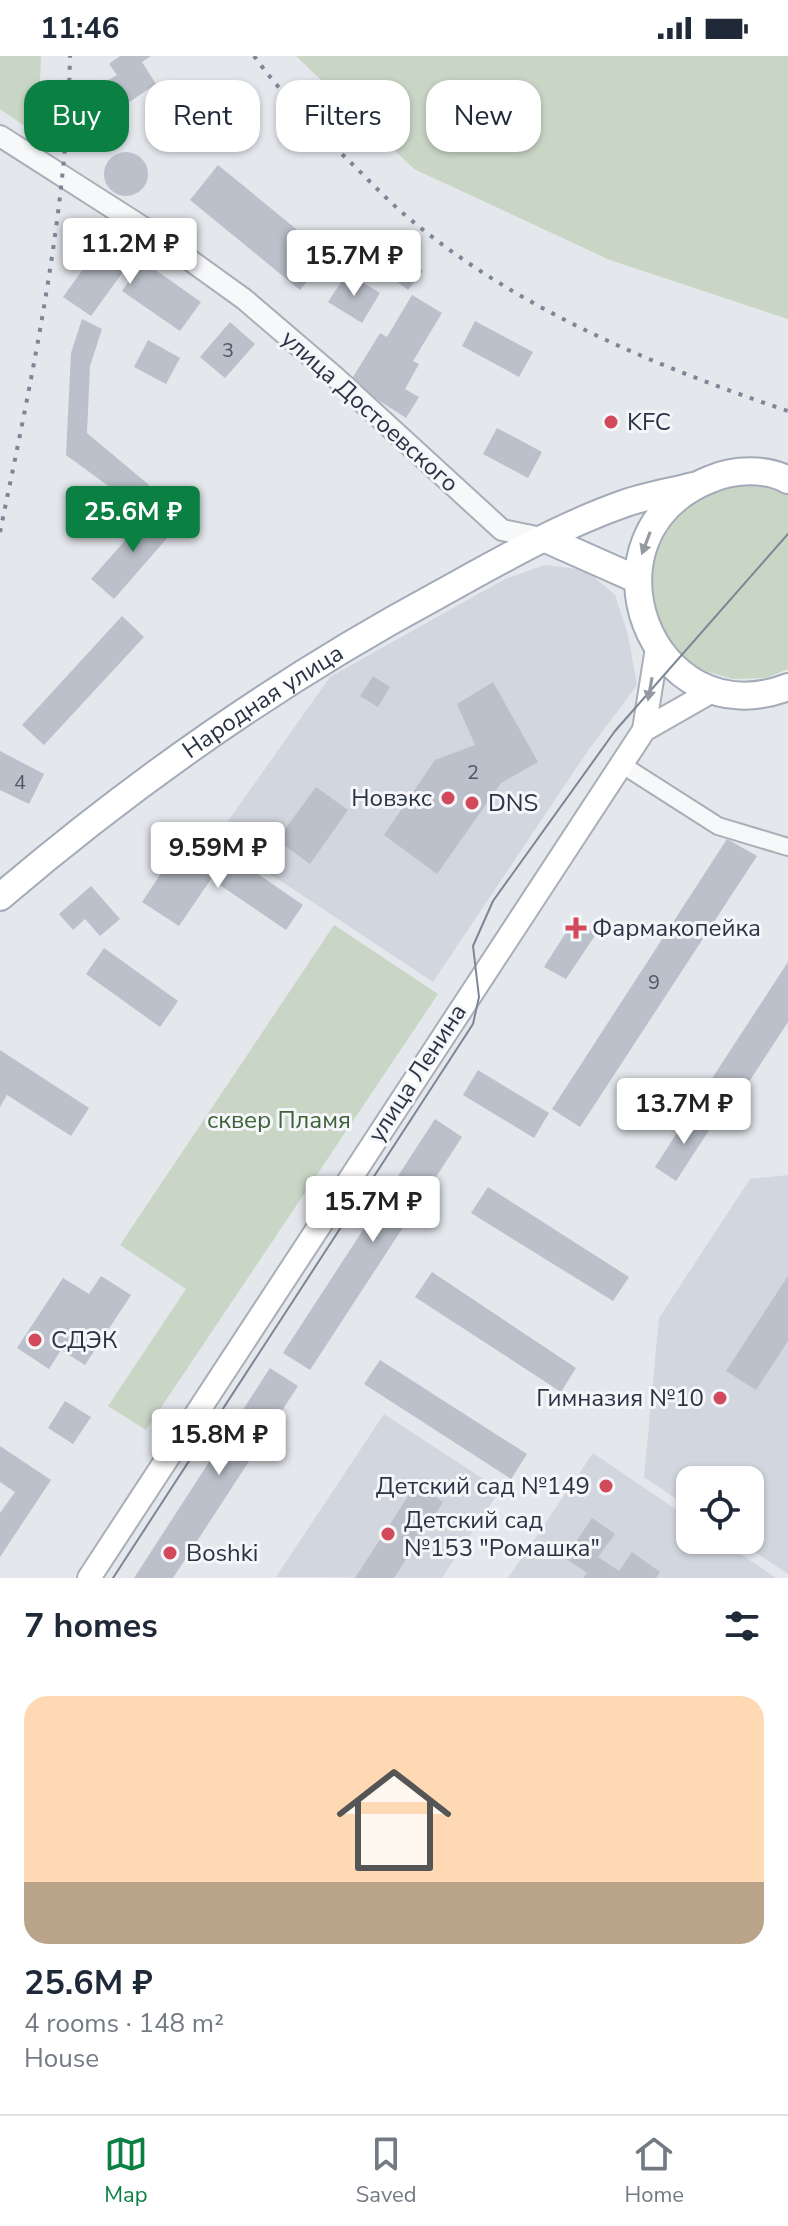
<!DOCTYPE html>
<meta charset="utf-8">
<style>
body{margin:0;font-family:"Nunito Sans",sans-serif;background:#f6f6f7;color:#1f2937;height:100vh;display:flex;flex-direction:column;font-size:30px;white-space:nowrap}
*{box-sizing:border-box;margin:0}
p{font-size:26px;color:#747a83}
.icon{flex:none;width:44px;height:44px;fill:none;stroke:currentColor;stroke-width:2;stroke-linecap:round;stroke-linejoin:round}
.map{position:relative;height:1522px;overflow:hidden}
.panel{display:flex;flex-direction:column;background:#fff;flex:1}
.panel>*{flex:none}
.hud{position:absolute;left:24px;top:24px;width:740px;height:72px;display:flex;gap:16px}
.buttons{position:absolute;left:676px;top:1410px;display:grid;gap:16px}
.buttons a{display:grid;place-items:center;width:88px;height:88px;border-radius:16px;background:#fff;box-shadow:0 2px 6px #0004;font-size:40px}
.price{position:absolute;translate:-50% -68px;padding:0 18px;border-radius:8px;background:#fff;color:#222;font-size:26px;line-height:52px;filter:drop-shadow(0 2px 4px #0008)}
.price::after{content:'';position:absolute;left:50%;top:48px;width:24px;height:18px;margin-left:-12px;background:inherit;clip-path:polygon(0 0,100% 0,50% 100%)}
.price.active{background:#0b8043;color:#fff}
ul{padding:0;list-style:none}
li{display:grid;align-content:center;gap:16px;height:424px;padding:0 24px}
li span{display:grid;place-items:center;height:248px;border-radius:24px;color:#555}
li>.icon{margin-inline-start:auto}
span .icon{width:144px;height:144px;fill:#fffc;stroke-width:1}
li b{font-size:34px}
h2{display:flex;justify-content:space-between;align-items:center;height:96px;padding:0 24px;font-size:34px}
.tag{padding:0 28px;border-radius:24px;background:#fff;box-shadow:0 2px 6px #0004;font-size:28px;line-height:72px}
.tag.active{background:#0b8043;color:#fff}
.status{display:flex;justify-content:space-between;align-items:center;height:56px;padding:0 40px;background:#fff;direction:ltr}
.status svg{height:22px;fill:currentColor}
.dock{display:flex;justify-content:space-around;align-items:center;height:112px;border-top:2px solid #e0e1e3;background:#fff;font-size:22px;color:#747a83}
.dock a{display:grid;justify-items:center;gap:4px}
.dock .active{color:#0b8043}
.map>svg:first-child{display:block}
.built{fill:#d2d6de}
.green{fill:#c9d6c5}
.building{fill:#bbc0ca}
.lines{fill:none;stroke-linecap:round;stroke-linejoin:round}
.minor-casing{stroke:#a9aeb7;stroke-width:20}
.tertiary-casing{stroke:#a9aeb7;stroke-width:24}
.secondary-casing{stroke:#a9aeb7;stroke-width:26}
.primary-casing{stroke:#a3abb8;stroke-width:30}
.minor{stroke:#f7f8fa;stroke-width:16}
.tertiary{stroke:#f7f8fa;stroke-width:20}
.secondary{stroke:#fff;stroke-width:22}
.primary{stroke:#fff;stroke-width:26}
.tram{stroke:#7d8696;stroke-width:2}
.rail{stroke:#7d8696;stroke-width:4;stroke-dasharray:4 8;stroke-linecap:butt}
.oneway{fill:#959aa2}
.poi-dot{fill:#d1495b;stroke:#f4f6f9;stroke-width:3}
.labels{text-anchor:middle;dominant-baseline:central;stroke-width:6;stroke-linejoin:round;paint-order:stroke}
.number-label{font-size:20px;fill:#4f5766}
.street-label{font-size:24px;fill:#2b3445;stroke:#f4f6f9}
.poi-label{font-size:24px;fill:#2b3445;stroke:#f4f6f9;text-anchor:start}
.park-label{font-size:24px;fill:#3f6138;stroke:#f4f6f9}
</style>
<div class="status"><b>11:46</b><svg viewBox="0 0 49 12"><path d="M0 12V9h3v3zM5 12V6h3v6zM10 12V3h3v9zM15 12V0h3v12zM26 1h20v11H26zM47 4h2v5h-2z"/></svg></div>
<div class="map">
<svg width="788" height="1522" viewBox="0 0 788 1522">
<rect width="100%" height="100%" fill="#e4e7ec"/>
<g class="built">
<path d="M 545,509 L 586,514 L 615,539 L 628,579 L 637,629 L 587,696 L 433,926 L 216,782 L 330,621 L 505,523 Z"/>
<path d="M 788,1119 L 788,1518 L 737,1484 L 750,1484 L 750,1424 L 690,1424 L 690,1452 L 644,1421 L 659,1262 L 750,1123 Z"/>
<path d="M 384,1358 L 500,1434 L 442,1522 L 276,1521 Z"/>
<path d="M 593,1397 L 690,1463 L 690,1484 L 720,1484 L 776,1522 L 508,1522 Z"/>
</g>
<g class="green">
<path d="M 0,0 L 41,0 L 38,79 L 0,53 Z"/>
<path d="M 296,0 L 788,0 L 788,263 L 610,204 L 414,113 Z"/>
<path d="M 742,427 L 774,431 L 788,438 L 788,613 L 766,622 L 733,623 L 701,614 L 675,595 L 656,568 L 649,504 L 683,449 L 711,433 Z"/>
<path d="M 334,869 L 438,938 L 146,1374 L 108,1350 L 186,1233 L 120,1189 Z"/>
</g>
<g class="building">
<path d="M 120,0 L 151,0 L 142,6 L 156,28 L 122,51 L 105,26 L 117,19 L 109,8 Z"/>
<circle cx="181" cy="69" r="22"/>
<circle cx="126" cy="118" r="22"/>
<path d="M 218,109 L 328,199 L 300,234 L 190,144 Z"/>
<path d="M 373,177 L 423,215 L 408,234 L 358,196 Z"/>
<path d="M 107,180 L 201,246 L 180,275 L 122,235 L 136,215 L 128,209 L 91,260 L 63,241 Z"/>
<path d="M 347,217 L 380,237 L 362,267 L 328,246 Z"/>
<path d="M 412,239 L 442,257 L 413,305 L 419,308 L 405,333 L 419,341 L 406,362 L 350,326 L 380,277 L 387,281 Z"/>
<path d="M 82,263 L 102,273 L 90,310 L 87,377 L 149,429 L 133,448 L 66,399 L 71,297 Z"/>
<path d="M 475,265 L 533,296 L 519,321 L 462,290 Z"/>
<path d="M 230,266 L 255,288 L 225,322 L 200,301 Z"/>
<path d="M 148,284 L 180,302 L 166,328 L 134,311 Z"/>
<path d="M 497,372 L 542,396 L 528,422 L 483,398 Z"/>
<path d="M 153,453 L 175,473 L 114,543 L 91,523 Z"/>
<path d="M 122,560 L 144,581 L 44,689 L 22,669 Z"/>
<path d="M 373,620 L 390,631 L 378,651 L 360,640 Z"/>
<path d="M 493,626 L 538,706 L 501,727 L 437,818 L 384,779 L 435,704 L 475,689 L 457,648 Z"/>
<path d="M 0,695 L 44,718 L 29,748 L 0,734 Z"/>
<path d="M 316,731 L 348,754 L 310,808 L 277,784 Z"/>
<path d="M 727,783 L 757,800 L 580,1071 L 552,1053 Z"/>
<path d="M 223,794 L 303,849 L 286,874 L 211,823 L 179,870 L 142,846 L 174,798 L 206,819 Z"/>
<path d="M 91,830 L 120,863 L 100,880 L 85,863 L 73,874 L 59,858 Z"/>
<path d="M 574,864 L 596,878 L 566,923 L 544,911 Z"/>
<path d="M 104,892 L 178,945 L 160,971 L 86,918 Z"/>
<path d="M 788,906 L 788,966 L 739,1041 L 711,1024 Z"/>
<path d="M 0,994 L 89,1052 L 71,1080 L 7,1039 L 0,1051 Z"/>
<path d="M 478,1014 L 549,1057 L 534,1082 L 463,1039 Z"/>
<path d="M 691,1055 L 713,1068 L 676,1125 L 655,1111 Z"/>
<path d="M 435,1063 L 462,1081 L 310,1314 L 283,1297 Z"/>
<path d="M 488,1131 L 629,1221 L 613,1245 L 471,1157 Z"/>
<path d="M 432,1216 L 576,1312 L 561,1336 L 415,1241 Z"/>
<path d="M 101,1220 L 131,1239 L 85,1309 L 61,1294 L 49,1313 L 17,1292 L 63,1222 L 89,1238 Z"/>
<path d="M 788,1220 L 788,1285 L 756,1334 L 726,1315 Z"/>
<path d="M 380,1304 L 527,1398 L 511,1423 L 364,1328 Z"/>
<path d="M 270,1312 L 298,1330 L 173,1522 L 134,1522 Z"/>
<path d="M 65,1345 L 91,1361 L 73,1388 L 48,1372 Z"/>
<path d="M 0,1390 L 51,1424 L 0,1501 L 0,1457 L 15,1436 L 0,1426 Z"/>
<path d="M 416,1428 L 443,1446 L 394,1522 L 355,1522 Z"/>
<path d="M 592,1462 L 615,1478 L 598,1501 L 619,1515 L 632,1496 L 660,1516 L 656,1522 L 583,1522 L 587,1517 L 565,1502 Z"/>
</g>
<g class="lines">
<defs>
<path id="minor" d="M 621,708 L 718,770 L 788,791"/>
<path id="tertiary" d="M 0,80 L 155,179 L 244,243 L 334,320 L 502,474 L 546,483"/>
<g id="secondary">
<path d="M 644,674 L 657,592"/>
<path d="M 89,1522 L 644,674 L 714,634"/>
</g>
<g id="primary">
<path d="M 788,424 C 766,412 734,413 711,423 C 572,478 651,684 788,631"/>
<path d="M 546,483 L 636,523"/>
<path id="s1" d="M 0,841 C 135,726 282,623 438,539 C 498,506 558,471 623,448 C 645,440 670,436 693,430"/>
</g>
</defs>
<use href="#minor" class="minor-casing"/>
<use href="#tertiary" class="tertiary-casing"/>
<use href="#secondary" class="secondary-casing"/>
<use href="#primary" class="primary-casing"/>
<use href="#minor" class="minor"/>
<use href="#tertiary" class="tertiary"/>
<use href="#secondary" class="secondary"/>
<use href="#primary" class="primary"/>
<path class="tram" d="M 113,1522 L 473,968 L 479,941 L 473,890 L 493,845 L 615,675 L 788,478"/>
<g class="rail">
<path d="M 254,0 C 281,37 315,72 348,104 C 367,122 385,142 405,159 C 516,253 652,309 788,355"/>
<path d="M 0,476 C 32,321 67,159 70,0"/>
</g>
</g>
<defs><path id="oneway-solid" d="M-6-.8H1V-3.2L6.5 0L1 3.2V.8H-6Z" transform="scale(2)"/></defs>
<g class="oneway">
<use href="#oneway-solid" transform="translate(646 487) rotate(111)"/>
<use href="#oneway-solid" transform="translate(650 633) rotate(100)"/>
</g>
<g class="poi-dot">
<circle cx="611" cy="366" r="8"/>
<circle cx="448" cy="742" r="8"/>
<circle cx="472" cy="747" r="8"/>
<path d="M572 860h8v8h8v8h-8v8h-8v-8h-8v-8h8z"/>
<circle cx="35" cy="1284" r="8"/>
<circle cx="720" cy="1342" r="8"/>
<circle cx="606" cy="1430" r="8"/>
<circle cx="388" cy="1478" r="8"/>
<circle cx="170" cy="1497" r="8"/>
</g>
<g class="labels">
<g class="number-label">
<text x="228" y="294">3</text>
<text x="473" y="716">2</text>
<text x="20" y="726">4</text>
<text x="654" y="926">9</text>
</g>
<g class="street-label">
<text transform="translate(370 355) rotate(42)">улица Достоевского</text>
<text stroke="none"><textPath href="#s1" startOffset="328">Народная улица</textPath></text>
<text transform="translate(417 1017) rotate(-57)">улица Ленина</text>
</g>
<g class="poi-label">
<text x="627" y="366">KFC</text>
<text x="432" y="742" text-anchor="end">Новэкс</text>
<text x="488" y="747">DNS</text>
<text x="592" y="872">Фармакопейка</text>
<text x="51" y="1284">СДЭК</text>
<text x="704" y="1342" text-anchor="end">Гимназия №10</text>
<text x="590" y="1430" text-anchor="end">Детский сад №149</text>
<text x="404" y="1464">Детский сад<tspan x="404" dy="28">№153 "Ромашка"</tspan></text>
<text x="186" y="1497">Boshki</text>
</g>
<g class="park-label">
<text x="279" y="1064">сквер Пламя</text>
</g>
</g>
</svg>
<div class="buttons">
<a><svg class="icon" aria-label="locate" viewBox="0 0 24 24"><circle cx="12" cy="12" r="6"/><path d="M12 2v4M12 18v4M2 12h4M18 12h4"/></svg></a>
</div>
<b class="price" style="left:130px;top:230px">11.2M ₽</b>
<b class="price" style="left:354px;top:242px">15.7M ₽</b>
<b class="price active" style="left:133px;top:498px">25.6M ₽</b>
<b class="price" style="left:218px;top:834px">9.59M ₽</b>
<b class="price" style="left:684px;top:1090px">13.7M ₽</b>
<b class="price" style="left:373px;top:1188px">15.7M ₽</b>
<b class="price" style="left:219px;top:1421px">15.8M ₽</b>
<div class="hud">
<a class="tag active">Buy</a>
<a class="tag">Rent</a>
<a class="tag">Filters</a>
<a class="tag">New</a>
</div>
</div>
<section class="panel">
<h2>7 homes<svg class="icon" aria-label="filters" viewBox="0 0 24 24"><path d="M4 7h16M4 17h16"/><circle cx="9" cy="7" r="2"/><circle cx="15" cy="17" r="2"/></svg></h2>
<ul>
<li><span style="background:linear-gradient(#ffd9b3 75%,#b9a48a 0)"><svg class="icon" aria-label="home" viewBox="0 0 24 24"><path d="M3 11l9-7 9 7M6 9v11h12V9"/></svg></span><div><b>25.6M ₽</b><p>4 rooms · 148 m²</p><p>House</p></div></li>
</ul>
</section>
<nav class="dock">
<a class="active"><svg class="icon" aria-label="map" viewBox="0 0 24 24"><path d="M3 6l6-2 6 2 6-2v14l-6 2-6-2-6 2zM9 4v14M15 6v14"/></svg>Map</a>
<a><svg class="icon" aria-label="saved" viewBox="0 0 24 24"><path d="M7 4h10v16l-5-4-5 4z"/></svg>Saved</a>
<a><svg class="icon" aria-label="home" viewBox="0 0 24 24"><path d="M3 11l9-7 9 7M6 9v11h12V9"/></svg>Home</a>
</nav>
